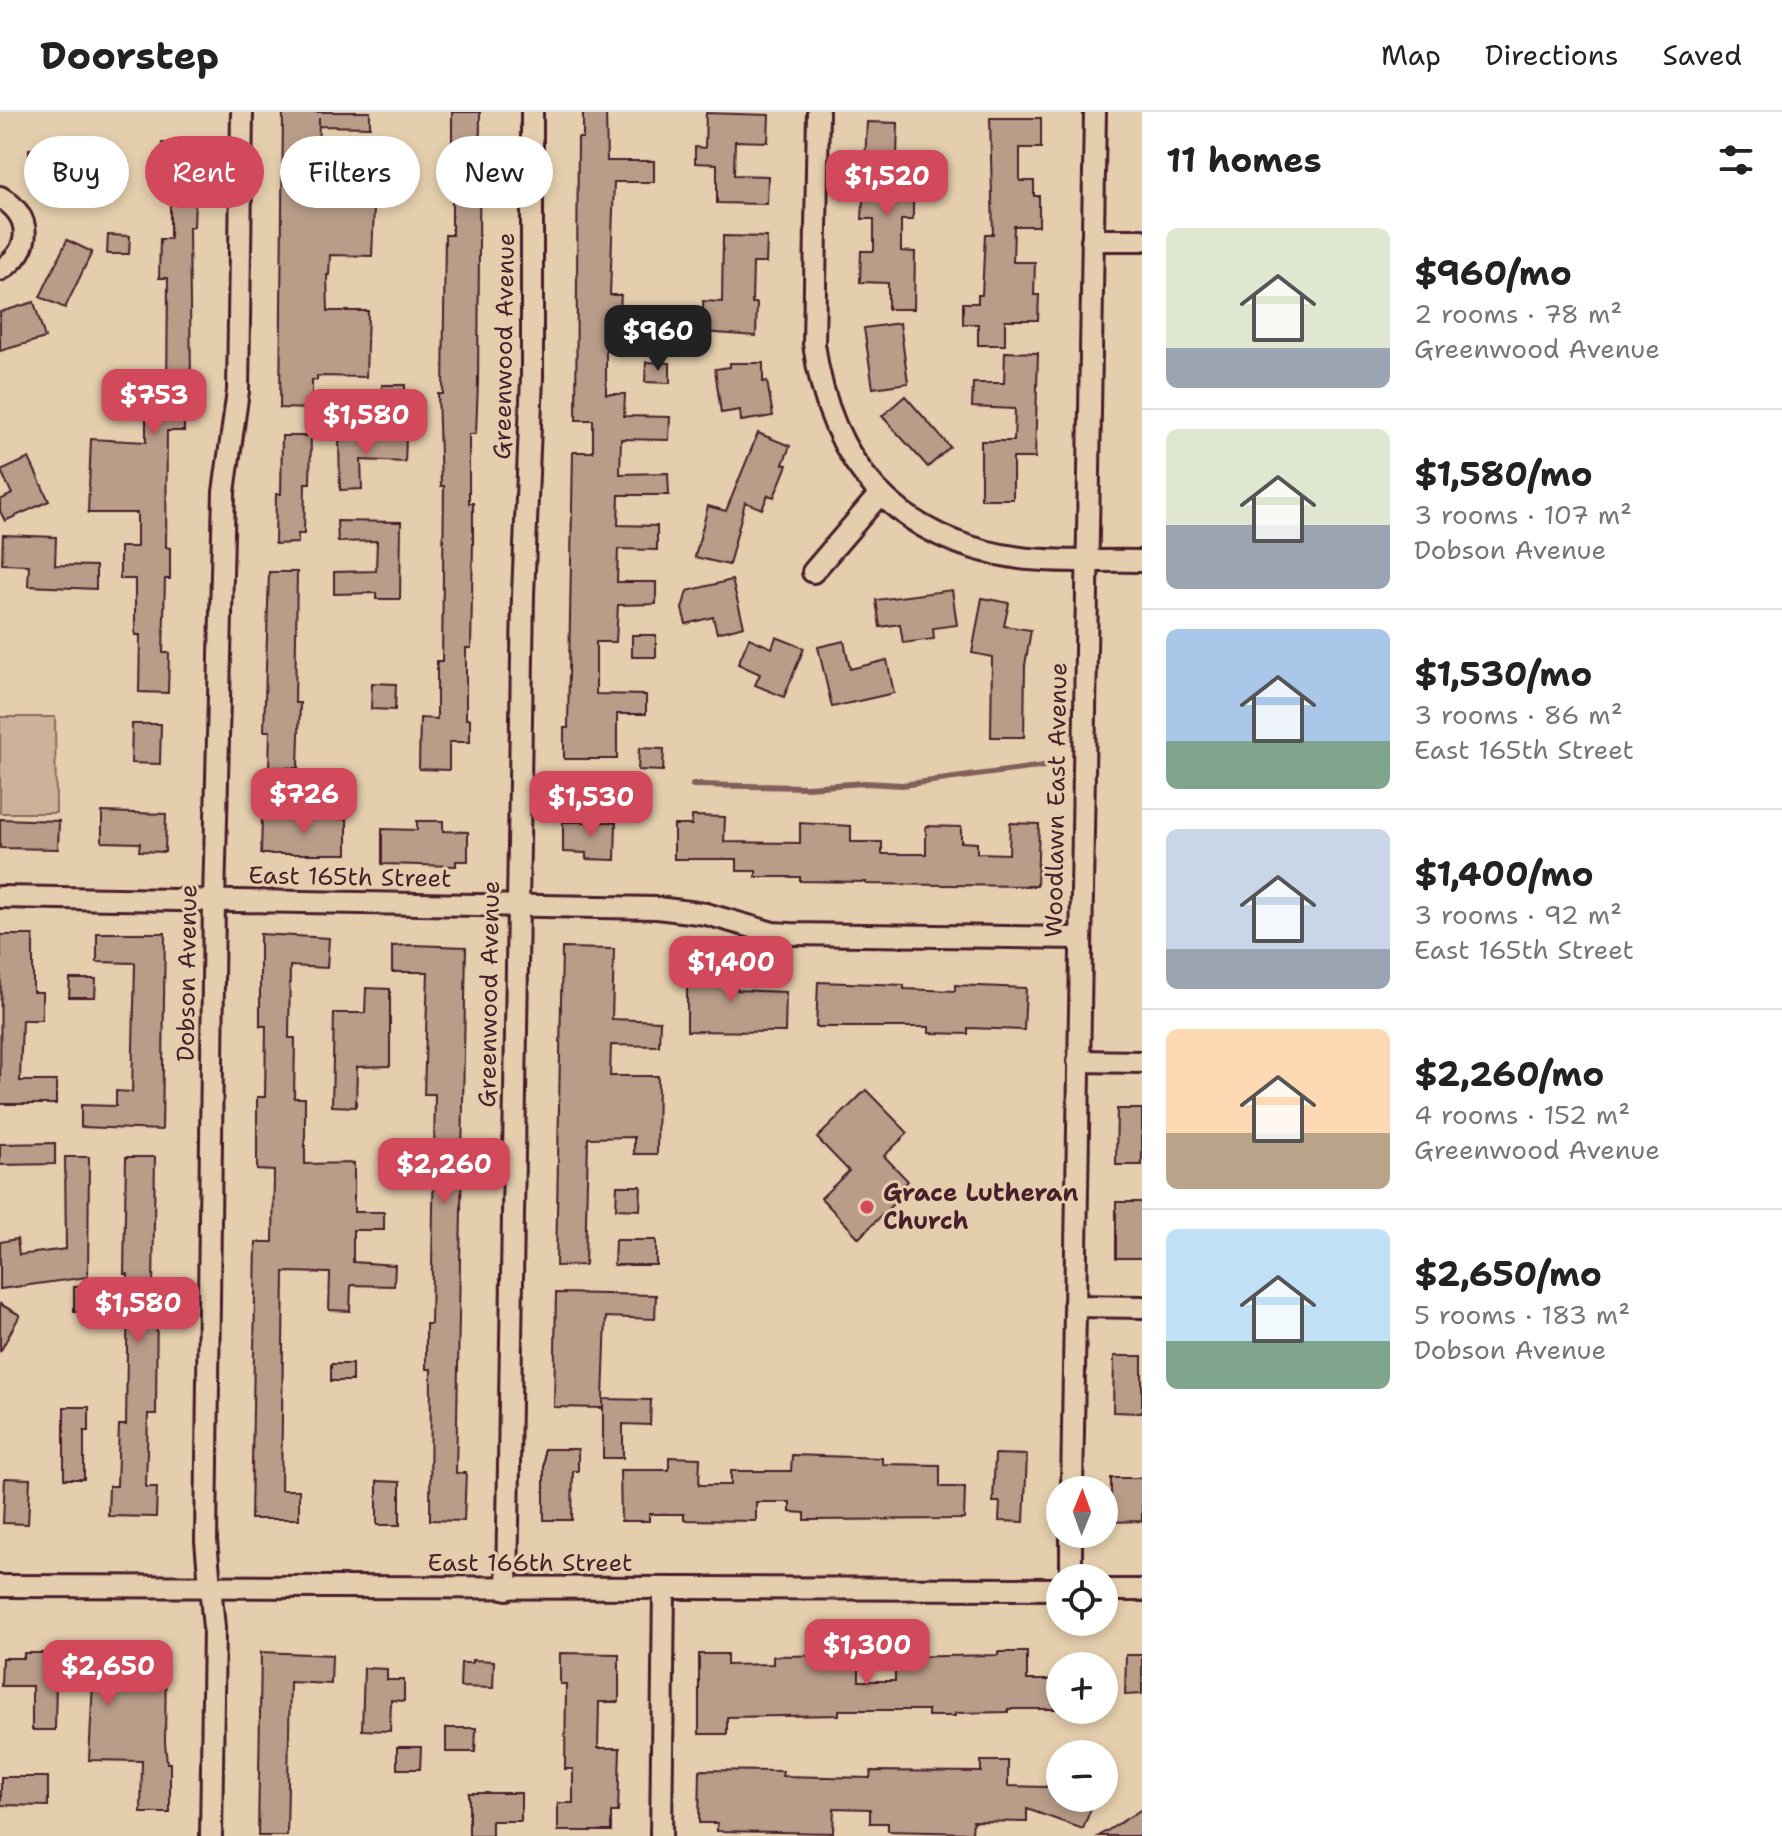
<!DOCTYPE html>
<meta charset="utf-8">
<style>
body{margin:0;font-family:"Shantell Sans",sans-serif;background:#f2f2f2;color:#222;height:100vh;display:flex;flex-direction:column;font-size:30px;white-space:nowrap}
*{box-sizing:border-box;margin:0}
p{font-size:26px;color:#767676}
.icon{flex:none;width:44px;height:44px;fill:none;stroke:currentColor;stroke-width:2;stroke-linecap:round;stroke-linejoin:round}
.map{position:relative;flex:1;overflow:hidden}
.panel{display:flex;flex-direction:column;background:#fff;width:640px}
.panel>*{flex:none}
.banner{position:absolute;left:24px;top:24px;width:760px;height:72px;display:flex;gap:16px}
.needle{width:52px;rotate:1deg}
.tools{position:absolute;left:1046px;top:1364px;display:grid;gap:16px}
.tools a{display:grid;place-items:center;width:72px;height:72px;border-radius:50%;background:#fff;box-shadow:0 4px 12px #0003;font-size:40px}
.price{position:absolute;translate:-50% -68px;padding:0 18px;border-radius:16px;background:#d1495b;color:#fff;font-size:26px;line-height:52px;filter:drop-shadow(0 2px 4px #0008)}
.price::after{content:'';position:absolute;left:50%;top:48px;width:24px;height:18px;margin-left:-12px;background:inherit;clip-path:polygon(0 0,100% 0,50% 100%)}
.price.current{background:#222;color:#fff}
ul{padding:0;list-style:none}
li{display:flex;align-items:center;gap:24px;height:200px;padding:0 24px}
li+li{border-top:2px solid #e0e0e0}
li span{display:grid;place-items:center;flex:none;width:224px;height:160px;border-radius:12px;color:#555}
li>.icon{margin-inline-start:auto}
span .icon{width:96px;height:96px;fill:#fffc;stroke-width:1}
li b{font-size:34px}
h2{display:flex;justify-content:space-between;align-items:center;height:96px;padding:0 24px;font-size:34px}
.tag{padding:0 28px;border-radius:36px;background:#fff;box-shadow:0 4px 12px #0003;font-size:28px;line-height:72px}
.tag.current{background:#d1495b;color:#fff}
header{display:flex;align-items:center;gap:48px;box-sizing:border-box;height:112px;padding:0 40px;background:#fff;border-bottom:2px solid #e0e0e0}
header strong{font-size:38px}
nav{display:flex;gap:44px;margin-inline-start:auto;font-size:28px}
main{display:flex;flex:1;min-height:0}
.map>svg:first-child{display:block}
.green{fill:#cbb298;stroke:#8a6862;stroke-width:2}
.lines{fill:none;stroke-linecap:round;stroke-linejoin:round}
.stream{stroke:#825f5a;stroke-width:6}
.building{fill:#b99d89;stroke:#4a1f2b;stroke-width:2}
.street-casing{stroke:#4a1f2b;stroke-width:26}
.street{stroke:#e4cead;stroke-width:20}
.poi-dot{fill:#d1495b;stroke:#e4cead;stroke-width:3}
.labels{text-anchor:middle;dominant-baseline:central;stroke-width:6;stroke-linejoin:round;paint-order:stroke}
.street-label{font-size:24px;fill:#4a1f2b;stroke:#e4cead}
.poi-label{font-size:24px;font-weight:bold;fill:#4a1f2b;stroke:#e4cead;text-anchor:start}
</style>
<header>
<strong>Doorstep</strong>
<nav><a>Map</a><a>Directions</a><a>Saved</a></nav>
</header>
<main>
<div class="map">
<svg width="1142" height="1724" viewBox="0 0 1142 1724">
<rect width="100%" height="100%" fill="#e4cead"/>
<filter id="ink" filterUnits="userSpaceOnUse"><feTurbulence type="fractalNoise" baseFrequency=".0125" numOctaves="2"/><feDisplacementMap in="SourceGraphic" scale="16" xChannelSelector="R" yChannelSelector="G"/><feConvolveMatrix kernelMatrix="1 2 1 2 8 2 1 2 1" color-interpolation-filters="sRGB"/></filter>
<g filter="url(#ink)">
<path class="green" d="M 55,605 L 56,701 L 0,701 L 0,605 Z"/>
<g class="lines">
<path class="stream" d="M 693,673 L 807,675 L 865,671 L 902,673 L 1044,654"/>
</g>
<g class="building">
<path d="M 283,0 L 370,0 L 370,15 L 319,14 L 319,6 L 317,94 L 348,94 L 348,48 L 373,48 L 374,96 L 372,144 L 330,143 L 329,163 L 327,163 L 328,199 L 368,199 L 366,265 L 317,264 L 317,268 L 312,268 L 312,297 L 280,296 Z"/>
<path d="M 452,0 L 480,0 L 478,270 L 476,322 L 469,322 L 469,391 L 473,391 L 473,431 L 471,536 L 466,536 L 466,607 L 470,607 L 470,630 L 449,630 L 449,658 L 419,657 L 420,606 L 437,607 L 437,549 L 442,549 L 444,374 L 441,374 L 438,282 L 443,282 L 445,123 L 452,123 Z"/>
<path d="M 583,0 L 606,0 L 607,49 L 654,49 L 654,70 L 614,70 L 610,183 L 621,183 L 620,197 L 671,198 L 670,221 L 644,220 L 644,213 L 606,212 L 606,282 L 625,282 L 624,304 L 670,305 L 669,328 L 621,327 L 620,362 L 668,361 L 669,383 L 619,383 L 618,413 L 657,414 L 657,438 L 618,437 L 617,470 L 656,470 L 656,492 L 618,493 L 616,530 L 596,530 L 596,582 L 646,583 L 646,602 L 617,602 L 617,647 L 564,647 L 564,616 L 568,616 L 573,340 L 593,340 L 593,308 L 576,308 L 578,26 L 583,26 Z"/>
<path d="M 706,1 L 769,3 L 768,30 L 735,29 L 734,63 L 768,64 L 767,92 L 717,91 L 717,52 L 695,51 L 695,35 L 705,36 Z"/>
<path d="M 990,6 L 1041,6 L 1041,36 L 1020,36 L 1020,69 L 1034,69 L 1034,84 L 1039,84 L 1039,114 L 1014,114 L 1013,150 L 1035,150 L 1034,183 L 1039,183 L 1038,208 L 1005,208 L 1005,233 L 978,233 L 978,212 L 963,212 L 963,191 L 978,191 L 978,183 L 982,183 L 985,122 L 993,122 Z"/>
<path d="M 867,10 L 898,11 L 896,79 L 913,79 L 913,108 L 901,108 L 901,139 L 915,140 L 914,197 L 888,197 L 888,171 L 860,170 L 861,139 L 874,139 L 874,107 L 862,107 Z"/>
<path d="M 162,31 L 197,32 L 194,115 L 189,115 L 191,266 L 184,266 L 184,319 L 167,319 L 166,435 L 170,436 L 170,467 L 165,467 L 163,541 L 169,541 L 168,581 L 139,580 L 140,523 L 135,523 L 135,467 L 120,467 L 120,435 L 137,435 L 137,401 L 88,401 L 91,327 L 146,330 L 146,280 L 167,280 L 168,166 L 159,166 L 160,127 L 170,127 L 170,61 L 161,61 Z"/>
<path d="M 29,37 L 90,38 L 90,68 L 29,68 Z"/>
<path d="M 108,123 L 130,124 L 129,142 L 107,142 Z"/>
<path d="M 723,124 L 767,125 L 766,151 L 753,151 L 752,191 L 757,191 L 756,224 L 703,220 L 703,189 L 722,190 Z"/>
<path d="M 67,128 L 92,140 L 65,196 L 40,185 Z"/>
<path d="M 34,190 L 45,226 L 0,239 L 0,200 Z"/>
<path d="M 900,211 L 908,271 L 873,276 L 864,216 Z"/>
<path d="M 1005,240 L 1038,241 L 1035,346 L 1013,346 L 1013,387 L 981,387 L 981,329 L 1014,329 L 1015,297 L 972,295 L 973,271 L 1004,271 Z"/>
<path d="M 646,250 L 670,251 L 670,271 L 645,270 Z"/>
<path d="M 730,251 L 763,251 L 763,270 L 767,269 L 773,304 L 741,309 L 740,298 L 721,301 L 715,257 L 730,255 Z"/>
<rect x="382" y="273" width="23" height="24"/>
<path d="M 905,284 L 950,335 L 928,355 L 882,304 Z"/>
<path d="M 758,321 L 790,334 L 783,352 L 787,353 L 774,385 L 768,383 L 762,397 L 745,390 L 729,453 L 695,445 L 708,394 L 726,399 Z"/>
<path d="M 282,324 L 311,324 L 310,371 L 305,371 L 304,422 L 298,422 L 298,431 L 275,432 L 276,382 L 281,382 Z"/>
<path d="M 339,325 L 406,327 L 405,350 L 361,348 L 362,377 L 340,378 Z"/>
<path d="M 29,346 L 49,389 L 5,409 L 0,399 L 0,388 L 12,382 L 1,359 Z"/>
<path d="M 337,409 L 401,410 L 400,487 L 376,487 L 376,481 L 334,482 L 334,460 L 376,459 L 377,429 L 338,430 Z"/>
<path d="M 3,423 L 56,425 L 55,453 L 96,454 L 96,477 L 28,474 L 29,453 L 2,452 Z"/>
<path d="M 269,460 L 297,460 L 295,591 L 300,591 L 298,656 L 269,655 L 270,619 L 264,619 Z"/>
<path d="M 732,468 L 744,514 L 717,521 L 713,505 L 686,512 L 682,497 L 687,479 Z"/>
<path d="M 952,478 L 957,513 L 933,516 L 934,527 L 903,531 L 900,512 L 880,515 L 876,488 Z"/>
<path d="M 982,486 L 1009,491 L 1004,514 L 1031,518 L 1025,553 L 1024,625 L 991,625 L 992,545 L 972,541 Z"/>
<rect x="632" y="523" width="24" height="22"/>
<path d="M 776,525 L 804,536 L 784,585 L 755,573 L 760,562 L 738,552 L 749,526 L 772,536 Z"/>
<path d="M 844,529 L 850,557 L 887,548 L 894,581 L 832,595 L 818,535 Z"/>
<path d="M 372,571 L 396,572 L 395,598 L 371,597 Z"/>
<path d="M 132,612 L 161,612 L 160,652 L 131,651 Z"/>
<path d="M 639,636 L 664,637 L 663,659 L 638,658 Z"/>
<path d="M 102,700 L 166,702 L 165,740 L 139,739 L 140,731 L 102,730 Z"/>
<path d="M 692,704 L 725,705 L 724,730 L 800,731 L 800,711 L 851,714 L 851,730 L 882,730 L 882,742 L 926,742 L 926,714 L 961,715 L 961,730 L 977,731 L 977,741 L 1009,742 L 1010,711 L 1039,712 L 1037,774 L 866,772 L 866,770 L 800,769 L 800,765 L 756,765 L 756,759 L 737,759 L 737,747 L 674,747 L 674,713 L 692,713 Z"/>
<path d="M 262,706 L 347,707 L 347,742 L 261,742 Z"/>
<path d="M 0,707 L 59,709 L 58,737 L 0,736 Z"/>
<path d="M 417,709 L 443,709 L 443,719 L 468,720 L 468,749 L 456,749 L 456,754 L 382,752 L 382,717 L 417,718 Z"/>
<path d="M 563,710 L 616,710 L 615,748 L 586,747 L 586,741 L 563,740 Z"/>
<path d="M 97,821 L 165,821 L 162,1018 L 81,1015 L 81,993 L 116,994 L 116,979 L 132,980 L 135,851 L 97,850 Z"/>
<path d="M 260,822 L 329,826 L 327,856 L 290,854 L 289,926 L 295,926 L 294,986 L 305,986 L 305,1052 L 354,1051 L 354,1100 L 384,1100 L 384,1118 L 353,1118 L 353,1150 L 395,1153 L 394,1174 L 351,1173 L 350,1199 L 329,1198 L 330,1161 L 284,1160 L 281,1378 L 299,1378 L 299,1407 L 251,1407 L 256,1130 L 273,1130 L 274,1059 L 257,1058 L 257,985 L 265,985 L 266,914 L 260,914 Z"/>
<path d="M 1,823 L 33,823 L 33,880 L 42,880 L 42,908 L 22,908 L 20,969 L 56,969 L 56,992 L 0,992 Z"/>
<path d="M 413,833 L 466,835 L 456,1361 L 466,1361 L 464,1409 L 430,1408 L 431,1257 L 426,1257 L 426,1212 L 431,1212 L 435,982 L 424,982 L 428,860 L 392,860 L 392,834 Z"/>
<path d="M 562,836 L 614,837 L 612,907 L 660,909 L 659,934 L 611,933 L 610,964 L 658,964 L 657,1042 L 634,1042 L 634,1025 L 588,1026 L 585,1153 L 556,1154 Z"/>
<path d="M 687,856 L 737,856 L 737,878 L 786,880 L 785,920 L 687,919 Z"/>
<path d="M 70,867 L 96,867 L 95,885 L 69,885 Z"/>
<path d="M 818,870 L 904,873 L 904,877 L 955,879 L 955,873 L 1026,876 L 1024,918 L 968,916 L 968,922 L 929,921 L 929,915 L 816,915 Z"/>
<path d="M 366,876 L 390,877 L 390,954 L 357,955 L 356,995 L 332,994 L 334,901 L 365,901 Z"/>
<path d="M 866,978 L 908,1021 L 884,1044 L 908,1069 L 894,1083 L 898,1087 L 859,1126 L 821,1086 L 849,1059 L 817,1026 Z"/>
<path d="M 1117,997 L 1142,997 L 1142,1053 L 1116,1053 Z"/>
<path d="M 55,1031 L 55,1052 L 0,1053 L 0,1032 Z"/>
<path d="M 65,1045 L 89,1045 L 88,1165 L 0,1177 L 0,1130 L 17,1127 L 19,1143 L 66,1137 Z"/>
<path d="M 126,1045 L 155,1045 L 153,1175 L 157,1175 L 156,1302 L 148,1302 L 146,1375 L 157,1375 L 156,1405 L 108,1404 L 109,1374 L 117,1374 L 119,1313 L 126,1313 L 128,1162 L 124,1162 Z"/>
<path d="M 617,1074 L 641,1074 L 640,1098 L 616,1097 Z"/>
<rect x="1116" y="1090" width="26" height="56"/>
<path d="M 615,1128 L 656,1128 L 656,1153 L 614,1153 Z"/>
<path d="M 97,1174 L 97,1200 L 74,1200 L 74,1175 Z"/>
<path d="M 556,1181 L 656,1183 L 655,1207 L 606,1205 L 603,1287 L 651,1288 L 650,1313 L 623,1312 L 623,1346 L 603,1346 L 603,1288 L 603,1296 L 554,1295 Z"/>
<path d="M 0,1192 L 20,1203 L 0,1240 Z"/>
<path d="M 1114,1244 L 1142,1244 L 1142,1301 L 1113,1300 Z"/>
<rect x="331" y="1252" width="21" height="17"/>
<path d="M 64,1295 L 89,1295 L 89,1319 L 84,1319 L 84,1367 L 64,1367 Z"/>
<path d="M 544,1337 L 578,1337 L 578,1359 L 573,1359 L 572,1408 L 544,1408 Z"/>
<path d="M 995,1342 L 1027,1343 L 1024,1410 L 999,1409 L 1000,1390 L 993,1390 Z"/>
<path d="M 792,1343 L 882,1346 L 882,1352 L 940,1353 L 940,1375 L 965,1375 L 964,1407 L 805,1408 L 805,1401 L 790,1400 L 790,1390 L 756,1390 L 756,1409 L 684,1408 L 684,1402 L 649,1402 L 649,1409 L 621,1409 L 620,1358 L 669,1358 L 669,1345 L 700,1346 L 699,1373 L 731,1373 L 731,1359 L 791,1359 Z"/>
<path d="M 5,1366 L 30,1367 L 28,1412 L 3,1411 Z"/>
<path d="M 1111,1366 L 1142,1366 L 1142,1409 L 1111,1410 Z"/>
<path d="M 377,1369 L 400,1370 L 400,1413 L 377,1413 Z"/>
<path d="M 261,1540 L 332,1543 L 331,1572 L 290,1570 L 287,1724 L 258,1724 Z"/>
<path d="M 998,1540 L 1027,1540 L 1027,1568 L 1060,1568 L 1060,1597 L 1008,1597 L 1008,1600 L 955,1601 L 955,1604 L 928,1604 L 928,1598 L 839,1598 L 839,1603 L 727,1605 L 727,1622 L 699,1622 L 699,1542 L 727,1542 L 727,1553 L 773,1552 L 773,1544 L 859,1543 L 859,1569 L 895,1569 L 895,1545 L 998,1543 Z"/>
<path d="M 24,1541 L 166,1541 L 165,1630 L 167,1651 L 170,1651 L 170,1701 L 141,1701 L 142,1649 L 89,1648 L 93,1570 L 56,1569 L 55,1618 L 32,1618 L 32,1574 L 1,1574 L 2,1546 L 24,1546 Z"/>
<path d="M 560,1541 L 619,1542 L 619,1590 L 599,1590 L 598,1636 L 620,1636 L 618,1700 L 611,1700 L 611,1719 L 558,1719 L 558,1691 L 573,1691 L 573,1657 L 565,1657 L 566,1572 L 560,1572 Z"/>
<path d="M 1126,1543 L 1142,1543 L 1142,1582 L 1125,1583 Z"/>
<path d="M 472,1548 L 494,1549 L 493,1576 L 460,1575 L 461,1551 L 472,1551 Z"/>
<path d="M 364,1556 L 387,1557 L 387,1568 L 404,1568 L 404,1589 L 391,1588 L 390,1619 L 362,1618 Z"/>
<path d="M 446,1616 L 476,1616 L 475,1640 L 446,1640 Z"/>
<path d="M 397,1635 L 421,1635 L 420,1657 L 397,1657 Z"/>
<path d="M 1058,1641 L 1060,1641 L 1060,1686 L 1095,1686 L 1083,1717 L 1027,1697 L 1027,1710 L 973,1709 L 972,1721 L 888,1719 L 888,1711 L 870,1711 L 870,1697 L 834,1696 L 833,1721 L 717,1719 L 717,1711 L 699,1711 L 700,1658 L 783,1659 L 782,1664 L 870,1666 L 871,1659 L 981,1660 L 981,1649 L 1008,1649 L 1008,1674 L 1046,1675 Z"/>
<path d="M 1,1665 L 48,1665 L 48,1694 L 1,1693 Z"/>
<path d="M 469,1681 L 521,1681 L 521,1709 L 492,1709 L 492,1724 L 469,1724 Z"/>
<path d="M 1142,1697 L 1142,1724 L 1099,1724 Z"/>
</g>
<g class="lines">
<defs>
<g id="street">
<path d="M 818,0 L 814,232 C 830,352 897,429 1020,446 C 1060,451 1102,448 1142,449"/>
<path d="M 0,85 C 33,104 33,138 0,158"/>
<path d="M 1092,128 L 1142,128"/>
<path d="M 813,460 L 879,383"/>
<path d="M 0,785 L 657,796 L 706,802 L 773,821 L 791,822 L 1079,826"/>
<path d="M 1078,949 L 1142,950"/>
<path d="M 1074,1194 L 1142,1195"/>
<path d="M 1072,1378 L 1095,0"/>
<path d="M 1071,1466 L 1071,1422"/>
<path d="M 0,1474 L 1060,1477"/>
<path d="M 507,1477 L 523,483 L 532,265 L 532,0"/>
<path d="M 1104,1478 L 1142,1478"/>
<path d="M 211,1724 L 214,1516 L 206,1429 L 214,789 L 224,380 L 238,279 L 242,0"/>
<path d="M 661,1724 L 664,1477"/>
</g>
</defs>
<use href="#street" class="street-casing"/>
<use href="#street" class="street"/>
</g>
</g>
<circle class="poi-dot" cx="867" cy="1095" r="8"/>
<g class="labels">
<g class="street-label">
<text transform="translate(504 234) rotate(-89)">Greenwood Avenue</text>
<text transform="translate(1056 688) rotate(-89)">Woodlawn East Avenue</text>
<text transform="translate(350 765) rotate(1)">East 165th Street</text>
<text transform="translate(187 861) rotate(-89)">Dobson Avenue</text>
<text transform="translate(489 882) rotate(-89)">Greenwood Avenue</text>
<text x="530" y="1451">East 166th Street</text>
</g>
<g class="poi-label">
<text x="883" y="1081">Grace Lutheran<tspan x="883" dy="28">Church</tspan></text>
</g>
</g>
</svg>
<div class="tools">
<a><svg class="needle" viewBox="-14 -14 28 28"><path d="M0-13l5 13h-10z" fill="#e53935"/><path d="M0 13l5-13h-10z" fill="#767676"/></svg></a>
<a><svg class="icon" aria-label="locate" viewBox="0 0 24 24"><circle cx="12" cy="12" r="6"/><path d="M12 2v4M12 18v4M2 12h4M18 12h4"/></svg></a>
<a>+</a>
<a>−</a>
</div>
<b class="price" style="left:887px;top:106px">$1,520</b>
<b class="price current" style="left:658px;top:261px">$960</b>
<b class="price" style="left:154px;top:325px">$753</b>
<b class="price" style="left:366px;top:345px">$1,580</b>
<b class="price" style="left:304px;top:724px">$726</b>
<b class="price" style="left:591px;top:727px">$1,530</b>
<b class="price" style="left:731px;top:892px">$1,400</b>
<b class="price" style="left:444px;top:1094px">$2,260</b>
<b class="price" style="left:138px;top:1233px">$1,580</b>
<b class="price" style="left:867px;top:1575px">$1,300</b>
<b class="price" style="left:108px;top:1596px">$2,650</b>
<div class="banner">
<a class="tag">Buy</a>
<a class="tag current">Rent</a>
<a class="tag">Filters</a>
<a class="tag">New</a>
</div>
</div>
<section class="panel">
<h2>11 homes<svg class="icon" aria-label="filters" viewBox="0 0 24 24"><path d="M4 7h16M4 17h16"/><circle cx="9" cy="7" r="2"/><circle cx="15" cy="17" r="2"/></svg></h2>
<ul>
<li><span style="background:linear-gradient(#dfe7d0 75%,#9aa5b1 0)"><svg class="icon" aria-label="home" viewBox="0 0 24 24"><path d="M3 11l9-7 9 7M6 9v11h12V9"/></svg></span><div><b>$960/mo</b><p>2 rooms · 78 m²</p><p>Greenwood Avenue</p></div></li>
<li><span style="background:linear-gradient(#dfe7d0 60%,#9aa5b1 0)"><svg class="icon" aria-label="home" viewBox="0 0 24 24"><path d="M3 11l9-7 9 7M6 9v11h12V9"/></svg></span><div><b>$1,580/mo</b><p>3 rooms · 107 m²</p><p>Dobson Avenue</p></div></li>
<li><span style="background:linear-gradient(#a9c7e8 70%,#7fa58c 0)"><svg class="icon" aria-label="home" viewBox="0 0 24 24"><path d="M3 11l9-7 9 7M6 9v11h12V9"/></svg></span><div><b>$1,530/mo</b><p>3 rooms · 86 m²</p><p>East 165th Street</p></div></li>
<li><span style="background:linear-gradient(#c9d6e8 75%,#9aa5b1 0)"><svg class="icon" aria-label="home" viewBox="0 0 24 24"><path d="M3 11l9-7 9 7M6 9v11h12V9"/></svg></span><div><b>$1,400/mo</b><p>3 rooms · 92 m²</p><p>East 165th Street</p></div></li>
<li><span style="background:linear-gradient(#ffd9b3 65%,#b9a48a 0)"><svg class="icon" aria-label="home" viewBox="0 0 24 24"><path d="M3 11l9-7 9 7M6 9v11h12V9"/></svg></span><div><b>$2,260/mo</b><p>4 rooms · 152 m²</p><p>Greenwood Avenue</p></div></li>
<li><span style="background:linear-gradient(#bfe0f5 70%,#7fa58c 0)"><svg class="icon" aria-label="home" viewBox="0 0 24 24"><path d="M3 11l9-7 9 7M6 9v11h12V9"/></svg></span><div><b>$2,650/mo</b><p>5 rooms · 183 m²</p><p>Dobson Avenue</p></div></li>
</ul>
</section>
</main>
